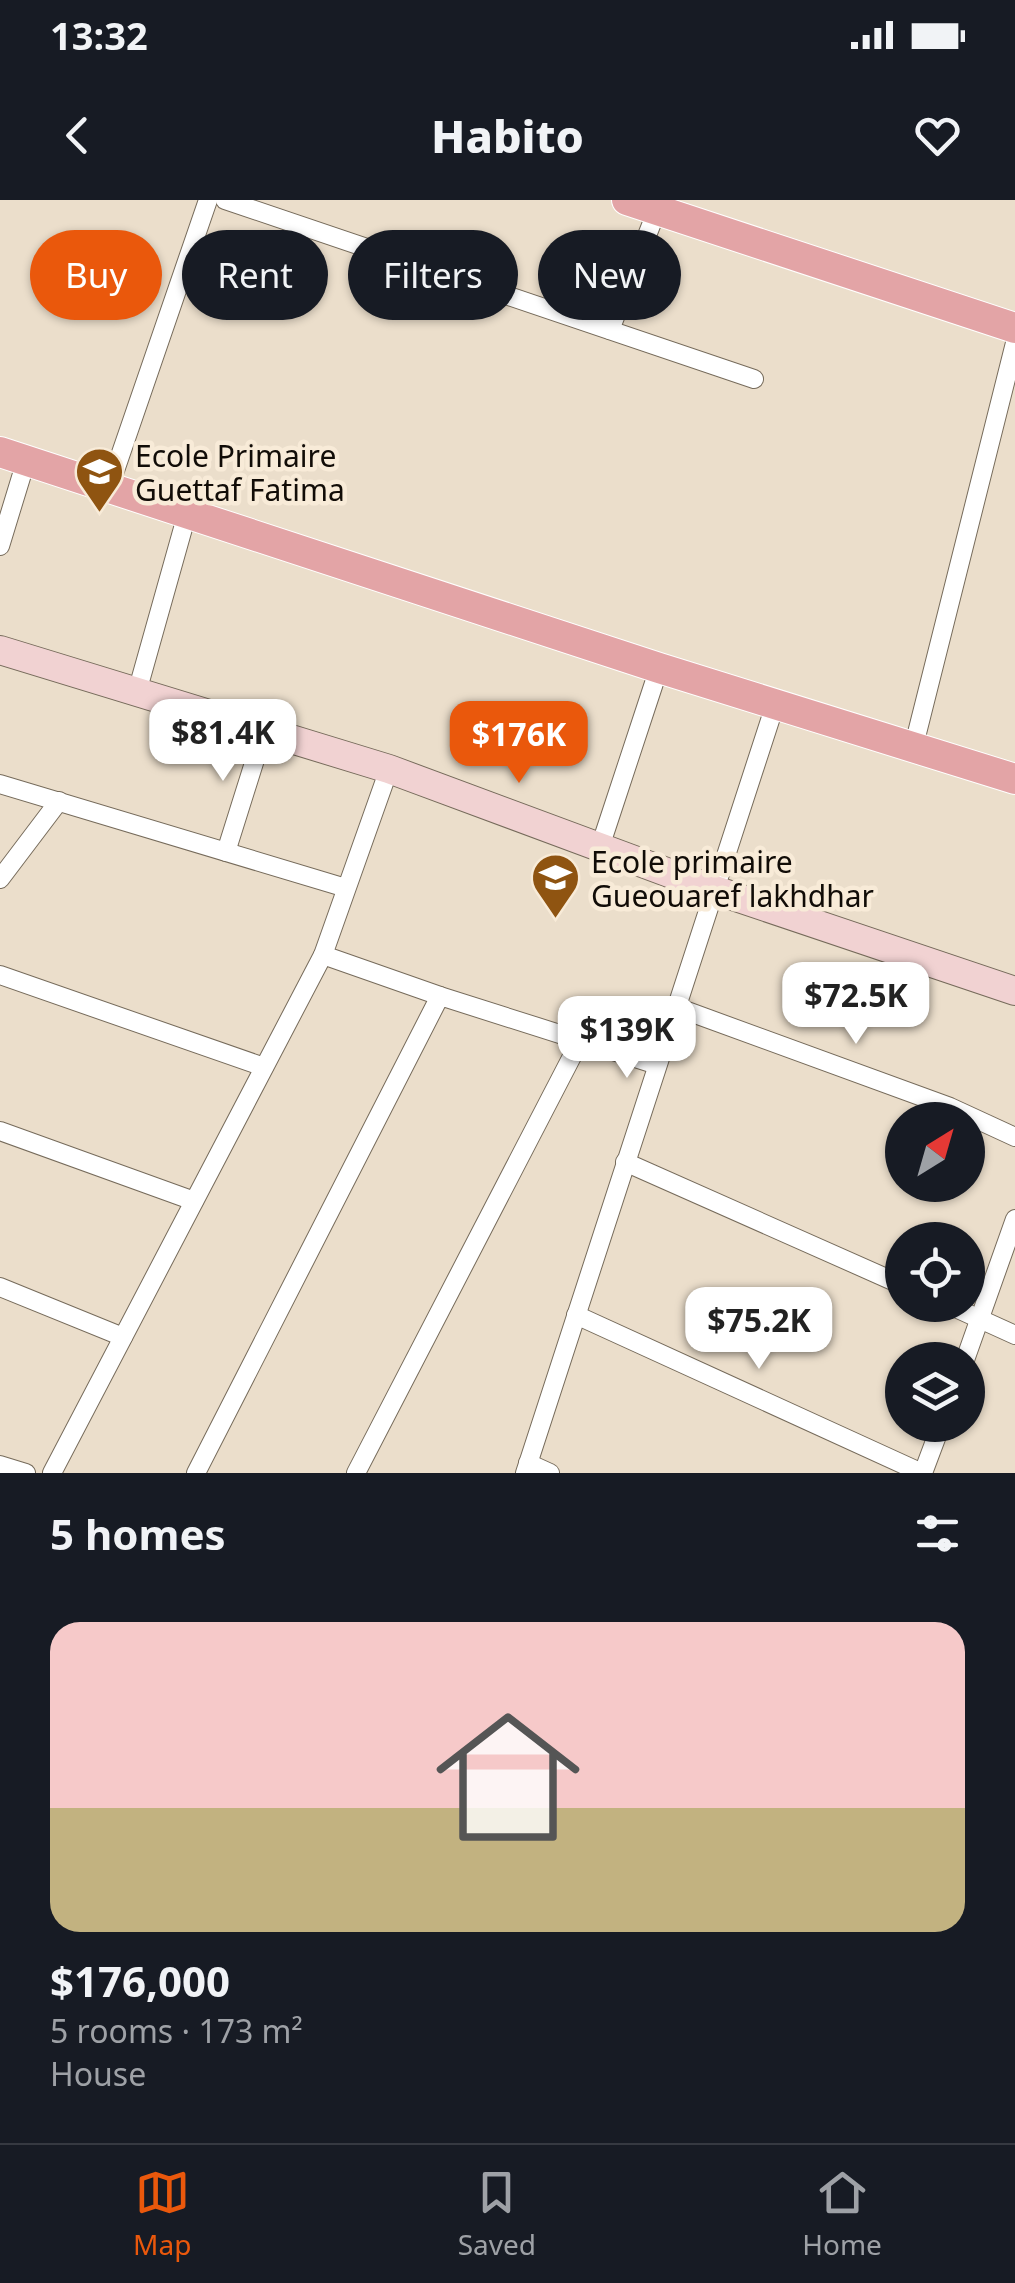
<!DOCTYPE html>
<meta charset="utf-8">
<style>
body{margin:0;font-family:"Noto Sans",sans-serif;background:#242831;color:#f1f3f6;height:100vh;display:flex;flex-direction:column;font-size:38px;white-space:nowrap}
*{box-sizing:border-box;margin:0}
p{font-size:32px;color:#9ea1a6}
.icon{flex:none;width:55px;height:55px;fill:none;stroke:currentColor;stroke-width:2;stroke-linecap:round;stroke-linejoin:round}
.map{position:relative;height:1273px;overflow:hidden}
.drawer{display:flex;flex-direction:column;background:#171b24;flex:1}
.drawer>*{flex:none}
.guide{position:absolute;left:30px;top:30px;width:955px;height:90px;display:flex;gap:20px}
.needle{width:65px;rotate:37deg}
.fabs{position:absolute;left:885px;top:902px;display:grid;gap:20px}
.fabs a{display:grid;place-items:center;width:100px;height:100px;border-radius:50%;background:#171b24;box-shadow:0 2px 8px #0004;font-size:50px}
.price{position:absolute;translate:-50% -85px;padding:0 22px;border-radius:20px;background:#fff;color:#222;font-size:32px;line-height:65px;filter:drop-shadow(0 2px 5px #0008)}
.price::after{content:'';position:absolute;left:50%;top:60px;width:30px;height:22px;margin-left:-15px;background:inherit;clip-path:polygon(0 0,100% 0,50% 100%)}
.price.current{background:#ea580c;color:#fff}
ul{padding:0;list-style:none}
li{display:grid;align-content:center;gap:20px;height:530px;padding:0 50px}
li+li{border-top:2px solid #363941}
li span{display:grid;place-items:center;height:310px;border-radius:30px;color:#555}
li>.icon{margin-inline-start:auto}
span .icon{width:180px;height:180px;fill:#fffc;stroke-width:1}
li b{font-size:42px}
h2{display:flex;justify-content:space-between;align-items:center;height:120px;padding:0 50px;font-size:42px}
.chip{padding:0 35px;border-radius:45px;background:#171b24;box-shadow:0 2px 8px #0004;font-size:35px;line-height:90px}
.chip.current{background:#ea580c;color:#fff}
.status{display:flex;justify-content:space-between;align-items:center;height:70px;padding:0 50px;background:#171b24;direction:ltr}
.status svg{height:28px;fill:currentColor}
header{display:flex;justify-content:space-between;align-items:center;height:130px;padding:0 50px;background:#171b24;font-size:45px;font-weight:800}
.tabs{display:flex;justify-content:space-around;align-items:center;height:140px;border-top:2px solid #363941;background:#171b24;font-size:28px;color:#9ea1a6}
.tabs a{display:grid;justify-items:center;gap:5px}
.tabs .current{color:#ea580c}
.map>svg:first-child{display:block}
.lines{fill:none;stroke-linecap:round;stroke-linejoin:round}
.street-casing{stroke:#766b5b;stroke-width:20}
.secondary-casing{stroke:#766b5b;stroke-width:30}
.primary-casing{stroke:#fff;stroke-width:32}
.street{stroke:#fff;stroke-width:18}
.secondary{stroke:#f1d2d2;stroke-width:28}
.primary{stroke:#e3a4a6;stroke-width:30}
.labels{text-anchor:middle;dominant-baseline:central;stroke-width:9;stroke-linejoin:round;paint-order:stroke}
.poi-label{font-size:30px;fill:#110c07;stroke:#f8ebd8;text-anchor:start}
</style>
<div class="status"><b>13:32</b><svg viewBox="0 0 49 12"><path d="M0 12V9h3v3zM5 12V6h3v6zM10 12V3h3v9zM15 12V0h3v12zM26 1h20v11H26zM47 4h2v5h-2z"/></svg></div>
<header><svg class="icon" aria-label="back" viewBox="0 0 24 24"><path d="M15 5l-7 7 7 7"/></svg>Habito<svg class="icon" aria-label="heart" viewBox="0 0 24 24"><path d="M12 20l-8-8c-3-5 5-10 8-4 3-6 11-1 8 4z"/></svg></header>
<div class="map">
<svg width="1015" height="1273" viewBox="0 0 1015 1273">
<rect width="100%" height="100%" fill="#ebdecb"/>
<g class="lines">
<defs>
<g id="street">
<path d="M 225,0 L 754,179"/>
<path d="M 610,130 L 657,10"/>
<path d="M 109,288 L 208,0"/>
<path d="M 0,346 L 26,261"/>
<path d="M 137,492 L 187,314"/>
<path d="M 913,549 L 1015,143"/>
<path d="M 389,569 L 323,755 L 440,796"/>
<path d="M 0,584 L 346,688"/>
<path d="M 600,647 L 659,468"/>
<path d="M 226,652 L 264,531"/>
<path d="M 0,679 L 59,601"/>
<path d="M 0,775 L 264,867"/>
<path d="M 676,807 L 950,907 L 1015,937"/>
<path d="M 0,931 L 194,1001"/>
<path d="M 625,962 L 902,1085"/>
<path d="M 0,1087 L 123,1137"/>
<path d="M 949,1105 L 1015,1135"/>
<path d="M 576,1115 L 922,1273"/>
<path d="M 965,1160 L 1015,1019"/>
<path d="M 528,1263 L 550,1273"/>
<path d="M 0,1265 L 26,1273"/>
<path d="M 52,1273 L 323,755"/>
<path d="M 196,1273 L 440,796 L 657,865"/>
<path d="M 356,1273 L 580,841"/>
<path d="M 525,1273 L 775,505"/>
<path d="M 923,1273 L 941,1225"/>
</g>
<path id="secondary" d="M 0,450 L 389,569 L 715,690 L 1015,791"/>
<g id="primary">
<path d="M 627,0 L 1015,128"/>
<path d="M 0,252 L 659,468 L 1015,579"/>
</g>
</defs>
<use href="#street" class="street-casing"/>
<use href="#secondary" class="secondary-casing"/>
<use href="#primary" class="primary-casing"/>
<use href="#street" class="street"/>
<use href="#secondary" class="secondary"/>
<use href="#primary" class="primary"/>
</g>
<defs>
<symbol id="school-pin" viewBox="-11 -11 22 30"><path d="M0 17L-7.5 6A9.5 9.5 0 1 1 7.5 6Z" fill="#8f5411" stroke="#f8ebd8"/><path d="M0-5L7-2L0 1L-7-2ZM-4 1L0 2.5L4 1V4Q0 6-4 4Z" fill="#fff"/></symbol>
</defs>
<g fill-rule="evenodd">
<use href="#school-pin" x="72" y="244" width="55" height="75"/>
<use href="#school-pin" x="528" y="650" width="55" height="75"/>
</g>
<g class="labels">
<g class="poi-label">
<text x="135" y="255">Ecole Primaire<tspan x="135" dy="34">Guettaf Fatima</tspan></text>
<text x="591" y="661">Ecole primaire<tspan x="591" dy="34">Gueouaref lakhdhar</tspan></text>
</g>
</g>
</svg>
<div class="fabs">
<a><svg class="needle" viewBox="-14 -14 28 28"><path d="M0-13l5 13h-10z" fill="#e53935"/><path d="M0 13l5-13h-10z" fill="#9ea1a6"/></svg></a>
<a><svg class="icon" aria-label="locate" viewBox="0 0 24 24"><circle cx="12" cy="12" r="6"/><path d="M12 2v4M12 18v4M2 12h4M18 12h4"/></svg></a>
<a><svg class="icon" aria-label="layers" viewBox="0 0 24 24"><path d="M12 4l9 5-9 5-9-5zM3 14l9 5 9-5"/></svg></a>
</div>
<b class="price" style="left:223px;top:584px">$81.4K</b>
<b class="price current" style="left:519px;top:586px">$176K</b>
<b class="price" style="left:856px;top:847px">$72.5K</b>
<b class="price" style="left:627px;top:881px">$139K</b>
<b class="price" style="left:759px;top:1172px">$75.2K</b>
<div class="guide">
<a class="chip current">Buy</a>
<a class="chip">Rent</a>
<a class="chip">Filters</a>
<a class="chip">New</a>
</div>
</div>
<section class="drawer">
<h2>5 homes<svg class="icon" aria-label="filters" viewBox="0 0 24 24"><path d="M4 7h16M4 17h16"/><circle cx="9" cy="7" r="2"/><circle cx="15" cy="17" r="2"/></svg></h2>
<ul>
<li><span style="background:linear-gradient(#f6c9c9 60%,#c2b280 0)"><svg class="icon" aria-label="home" viewBox="0 0 24 24"><path d="M3 11l9-7 9 7M6 9v11h12V9"/></svg></span><div><b>$176,000</b><p>5 rooms · 173 m²</p><p>House</p></div></li>
</ul>
</section>
<nav class="tabs">
<a class="current"><svg class="icon" aria-label="map" viewBox="0 0 24 24"><path d="M3 6l6-2 6 2 6-2v14l-6 2-6-2-6 2zM9 4v14M15 6v14"/></svg>Map</a>
<a><svg class="icon" aria-label="saved" viewBox="0 0 24 24"><path d="M7 4h10v16l-5-4-5 4z"/></svg>Saved</a>
<a><svg class="icon" aria-label="home" viewBox="0 0 24 24"><path d="M3 11l9-7 9 7M6 9v11h12V9"/></svg>Home</a>
</nav>
